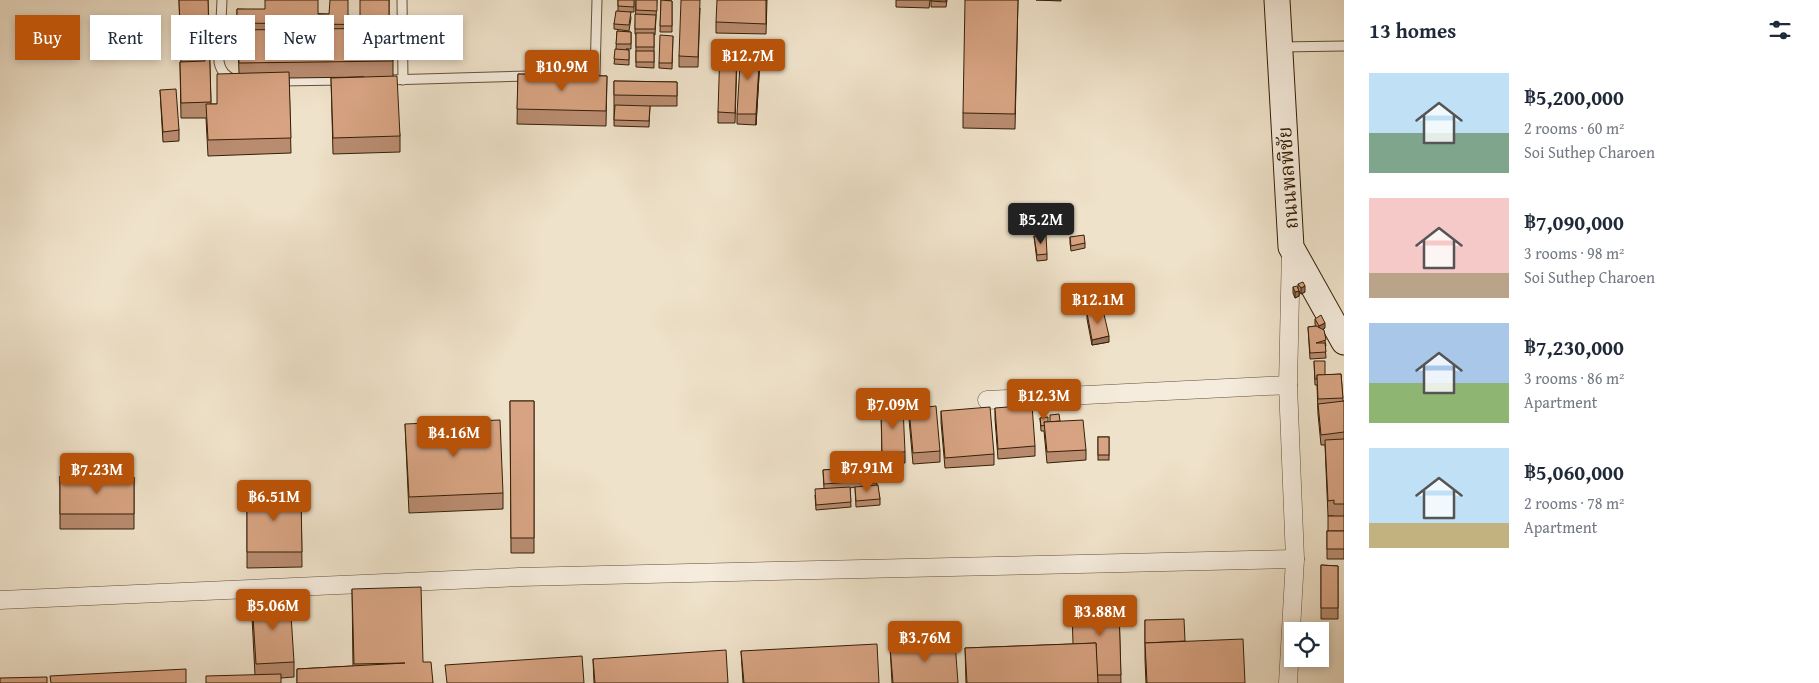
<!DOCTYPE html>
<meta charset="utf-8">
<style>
body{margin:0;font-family:"Gentium Book Plus","Noto Serif Thai",serif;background:#f6f6f7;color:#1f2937;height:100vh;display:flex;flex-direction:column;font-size:19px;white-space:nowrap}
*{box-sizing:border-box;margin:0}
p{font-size:16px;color:#747a83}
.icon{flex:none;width:28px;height:28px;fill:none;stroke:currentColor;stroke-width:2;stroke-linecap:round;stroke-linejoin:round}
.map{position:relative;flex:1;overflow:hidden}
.drawer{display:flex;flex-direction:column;background:#fff;width:475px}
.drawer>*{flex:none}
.hud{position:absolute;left:15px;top:15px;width:475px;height:45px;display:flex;gap:10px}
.buttons{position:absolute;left:1284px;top:622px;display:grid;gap:10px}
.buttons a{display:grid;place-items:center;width:45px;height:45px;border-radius:0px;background:#fff;box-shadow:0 2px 8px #0003;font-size:25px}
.price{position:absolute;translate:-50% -42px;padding:0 11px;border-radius:5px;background:#b45309;color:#fff;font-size:16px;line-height:32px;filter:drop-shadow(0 1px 2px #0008)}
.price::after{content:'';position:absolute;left:50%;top:30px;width:15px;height:11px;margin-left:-8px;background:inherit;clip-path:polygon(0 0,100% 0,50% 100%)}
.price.selected{background:#222;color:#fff}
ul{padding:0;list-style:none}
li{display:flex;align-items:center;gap:15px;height:125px;padding:0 25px}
li span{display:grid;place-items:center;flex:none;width:140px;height:100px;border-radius:0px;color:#555}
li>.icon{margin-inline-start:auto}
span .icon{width:60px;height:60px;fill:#fffc;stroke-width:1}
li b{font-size:21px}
h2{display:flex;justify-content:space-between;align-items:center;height:60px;padding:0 25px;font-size:21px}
.chip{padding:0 18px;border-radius:0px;background:#fff;box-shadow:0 2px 8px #0003;font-size:18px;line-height:45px}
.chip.selected{background:#b45309;color:#fff}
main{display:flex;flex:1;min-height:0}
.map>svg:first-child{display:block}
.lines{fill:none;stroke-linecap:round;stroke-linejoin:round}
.lane-casing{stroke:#645037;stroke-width:11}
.street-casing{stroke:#645037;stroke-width:19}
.secondary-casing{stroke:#351f06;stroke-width:27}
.lane{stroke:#f5ecdd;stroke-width:9}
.street{stroke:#f5ecdd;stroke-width:18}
.secondary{stroke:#f5ecdd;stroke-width:25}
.wall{fill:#b98c70;stroke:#351f06}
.shaded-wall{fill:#96725b;stroke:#351f06}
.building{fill:#d7a382;stroke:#351f06}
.labels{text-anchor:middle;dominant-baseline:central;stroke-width:4;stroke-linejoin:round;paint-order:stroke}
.street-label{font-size:20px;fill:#351f06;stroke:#f5ecdd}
</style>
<main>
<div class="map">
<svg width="1344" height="683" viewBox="0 0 1344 683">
<rect width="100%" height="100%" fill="#efe2ca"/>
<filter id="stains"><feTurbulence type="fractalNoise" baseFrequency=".004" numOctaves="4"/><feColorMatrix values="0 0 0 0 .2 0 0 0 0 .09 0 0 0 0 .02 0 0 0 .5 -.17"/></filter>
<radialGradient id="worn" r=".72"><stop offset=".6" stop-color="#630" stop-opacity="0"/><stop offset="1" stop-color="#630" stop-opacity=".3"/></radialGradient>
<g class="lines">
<defs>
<g id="lane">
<path d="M 222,0 L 219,62 C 221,72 226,76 234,80"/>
<path d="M 402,0 L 403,80"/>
<path d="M 1281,47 L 1344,46"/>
<path d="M 544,75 L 595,74 L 597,0"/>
<path d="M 387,80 L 529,76"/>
<path d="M 280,81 L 342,80"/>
</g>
<g id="street">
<path d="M 987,400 L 1288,385"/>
<path d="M 0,600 L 519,577 L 1295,559"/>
<path d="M 1288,683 L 1295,559 L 1288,385 L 1291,249"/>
</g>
<path id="secondary" d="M 1277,0 L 1291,247 L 1344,342"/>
</defs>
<use href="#lane" class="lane-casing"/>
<use href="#street" class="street-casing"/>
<use href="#secondary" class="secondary-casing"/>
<use href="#lane" class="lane"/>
<use href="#street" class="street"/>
<use href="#secondary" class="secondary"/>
</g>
<g class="wall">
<path d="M 179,0 L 208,0 L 211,104 L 217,104 L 239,74 L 238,38 L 237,38 L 237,9 L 360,16 L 389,0 L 389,28 L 393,28 L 393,76 L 400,136 L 400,152 L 333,154 L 331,78 L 364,77 L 289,78 L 291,153 L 208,156 L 206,118 L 181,118 L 180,62 L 181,62 Z"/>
<path d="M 618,0 L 634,0 L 634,12 L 630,12 L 631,18 L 629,31 L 614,29 L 614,24 L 618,11 Z"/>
<path d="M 636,0 L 657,0 L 655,35 L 654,35 L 654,68 L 636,67 L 636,34 L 635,34 L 635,29 Z"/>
<path d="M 661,0 L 672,1 L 672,32 L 660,32 Z"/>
<path d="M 767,0 L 766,34 L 716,33 L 716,22 Z"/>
<path d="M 896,0 L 930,0 L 929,8 L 896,7 Z"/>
<path d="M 931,0 L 947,0 L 946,7 L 931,7 Z"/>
<path d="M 1018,0 L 1015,129 L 963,128 L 963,113 Z"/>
<path d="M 1036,0 L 1061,0 L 1061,1 Z"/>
<path d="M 700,8 L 698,67 L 679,67 L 679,56 Z"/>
<path d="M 617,31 L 631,32 L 631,49 L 626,49 L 629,50 L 629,65 L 614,64 L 616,49 Z"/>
<path d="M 673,36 L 672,69 L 659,68 L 659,63 Z"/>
<path d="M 737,59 L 735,123 L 718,123 L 718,112 Z"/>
<path d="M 760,59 L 756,125 L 737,124 L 737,114 Z"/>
<path d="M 518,74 L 607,76 L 606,126 L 517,124 Z"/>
<path d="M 614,81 L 677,82 L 677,106 L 650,106 L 649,127 L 614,126 Z"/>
<path d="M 160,90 L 179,130 L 179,141 L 163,142 Z"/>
<path d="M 1034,236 L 1047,254 L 1047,260 L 1037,261 Z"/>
<path d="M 1070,237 L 1085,243 L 1085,248 L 1071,251 L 1070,243 Z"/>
<path d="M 1298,284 L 1305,292 L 1301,294 L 1299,291 L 1299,296 L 1295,298 L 1293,293 L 1293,287 L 1298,289 Z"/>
<path d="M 1087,313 L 1109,342 L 1092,345 L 1087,319 Z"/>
<path d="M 1315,319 L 1325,328 L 1323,330 L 1326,346 L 1325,346 L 1326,358 L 1310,359 L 1308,327 L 1316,326 L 1315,324 Z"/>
<path d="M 1314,361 L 1325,375 L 1341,374 L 1343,401 L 1344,401 L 1344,559 L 1327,559 L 1327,531 L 1328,531 L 1334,516 L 1328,516 L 1325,445 L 1321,445 L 1318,414 L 1317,385 L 1315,385 Z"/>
<path d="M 510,401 L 534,401 L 534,553 L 511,553 Z"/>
<path d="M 881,407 L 905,452 L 905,463 L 882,463 Z"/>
<path d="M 995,408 L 1035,446 L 1035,456 L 998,459 L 995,419 Z"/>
<path d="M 909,409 L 940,451 L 940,462 L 913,464 L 909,419 Z"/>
<path d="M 941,411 L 994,454 L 994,465 L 945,468 L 941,422 Z"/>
<path d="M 1040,418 L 1048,422 L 1060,421 L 1086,450 L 1086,460 L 1047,463 L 1044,431 L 1041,431 Z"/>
<path d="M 405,424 L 503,493 L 503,509 L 409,513 Z"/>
<rect x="1098" y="437" width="11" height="23"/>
<path d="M 862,467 L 863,486 L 866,486 L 865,468 L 875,467 L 877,485 L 880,499 L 880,505 L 856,507 L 855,487 L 850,488 L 851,507 L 816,510 L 815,495 L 824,489 L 823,470 Z"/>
<path d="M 60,476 L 134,477 L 134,529 L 60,529 Z"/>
<path d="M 301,492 L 302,567 L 247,568 L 247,493 Z"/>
<path d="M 1321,565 L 1338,566 L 1338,619 L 1321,619 Z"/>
<path d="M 352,589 L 423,662 L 433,683 L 297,683 L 297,669 L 353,666 Z"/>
<path d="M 252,601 L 294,662 L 294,677 L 281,678 L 255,675 L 252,617 Z"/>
<path d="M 1119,609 L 1121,683 L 966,683 L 965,648 L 1073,644 Z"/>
<path d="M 1145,620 L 1185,641 L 1245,683 L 1146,683 L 1145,659 Z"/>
<path d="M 890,646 L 958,683 L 892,683 Z"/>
<path d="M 741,651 L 879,683 L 743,683 Z"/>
<path d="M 593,659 L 728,683 L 594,683 Z"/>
</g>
<g class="shaded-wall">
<path d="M 760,49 L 760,59 L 756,125 L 756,114 Z"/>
<path d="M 1305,286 L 1305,292 L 1301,294 L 1301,288 Z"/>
<path d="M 1299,291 L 1299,296 L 1295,298 L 1295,292 Z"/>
<path d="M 1325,323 L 1325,328 L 1319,332 L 1319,326 Z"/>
<path d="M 1109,336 L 1109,342 L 1092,345 L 1092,340 Z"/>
</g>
<g class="building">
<path d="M 179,0 L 208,0 L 211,102 L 181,103 L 180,62 L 205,61 L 205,49 L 181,50 Z"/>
<path d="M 265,0 L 318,0 L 318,14 L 329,14 L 330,0 L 348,0 L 348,16 L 360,16 L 360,0 L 389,0 L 389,25 L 237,23 L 237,9 L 265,9 Z"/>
<path d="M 618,0 L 634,0 L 634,7 L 618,6 Z"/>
<path d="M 636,0 L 657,0 L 657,11 L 636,10 Z"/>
<path d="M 661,0 L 672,1 L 672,26 L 660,26 Z"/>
<path d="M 681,0 L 700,0 L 698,57 L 679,56 Z"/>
<path d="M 717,0 L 766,0 L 766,24 L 716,22 Z"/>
<path d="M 931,0 L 946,0 L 946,2 L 931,1 Z"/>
<path d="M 965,0 L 1018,0 L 1015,114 L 963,113 Z"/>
<path d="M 616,11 L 631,12 L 629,25 L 614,24 Z"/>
<path d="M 635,14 L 656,15 L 655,29 L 635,29 Z"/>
<path d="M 393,28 L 393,61 L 239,63 L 238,30 Z"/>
<path d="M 617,31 L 631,32 L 631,44 L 616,44 Z"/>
<rect x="636" y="33" width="18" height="14"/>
<path d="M 660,35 L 673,36 L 672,63 L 659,63 Z"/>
<path d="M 720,48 L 737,48 L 735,113 L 718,112 Z"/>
<path d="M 741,48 L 760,49 L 756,114 L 737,114 Z"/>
<path d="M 615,49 L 629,50 L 629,60 L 614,59 Z"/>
<rect x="636" y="51" width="18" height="11"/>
<path d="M 289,72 L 291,138 L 208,140 L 206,104 L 217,104 L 217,74 Z"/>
<path d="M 518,74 L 607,76 L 606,111 L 517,109 Z"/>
<path d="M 397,76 L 400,136 L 333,138 L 331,78 Z"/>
<path d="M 614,81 L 677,82 L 677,96 L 614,95 Z"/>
<path d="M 176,89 L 179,130 L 163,132 L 160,90 Z"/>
<path d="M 615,105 L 650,106 L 649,121 L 614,120 Z"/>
<path d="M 1046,235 L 1047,254 L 1037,255 L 1034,236 Z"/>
<path d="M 1084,235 L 1085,243 L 1071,246 L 1070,237 Z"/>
<path d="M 1303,282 L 1305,286 L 1301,288 L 1298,284 Z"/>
<path d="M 1297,286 L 1299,291 L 1295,292 L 1293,287 Z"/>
<path d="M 1103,310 L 1109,336 L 1092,340 L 1087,313 Z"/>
<path d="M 1321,315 L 1325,323 L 1319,326 L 1315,319 Z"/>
<path d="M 1316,326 L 1324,330 L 1326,340 L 1316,343 L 1325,343 L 1326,352 L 1310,353 L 1308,327 Z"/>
<path d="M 1314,361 L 1325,361 L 1325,375 L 1317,375 L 1317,379 L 1315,379 Z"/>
<path d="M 1341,374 L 1343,398 L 1318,399 L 1317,375 Z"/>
<path d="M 510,401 L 534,401 L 534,538 L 511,538 Z"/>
<path d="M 1344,401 L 1344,432 L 1321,435 L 1318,404 Z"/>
<path d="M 1032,405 L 1035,446 L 998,449 L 995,408 Z"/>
<path d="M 936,406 L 940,451 L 913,453 L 909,409 Z"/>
<path d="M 881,407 L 903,407 L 905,452 L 882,453 Z"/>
<path d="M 990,407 L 994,454 L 945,458 L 941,411 Z"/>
<path d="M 1059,414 L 1060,421 L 1050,422 L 1050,415 Z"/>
<path d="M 1048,417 L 1048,422 L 1044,422 L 1045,425 L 1041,426 L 1040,418 Z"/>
<path d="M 500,420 L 503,493 L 409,497 L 405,424 Z"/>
<path d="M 1083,420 L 1086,450 L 1047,452 L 1044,422 Z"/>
<rect x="1098" y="437" width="11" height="18"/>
<path d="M 1344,439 L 1344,504 L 1334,504 L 1334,500 L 1328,501 L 1325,440 Z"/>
<path d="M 862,467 L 863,481 L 824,484 L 823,470 Z"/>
<path d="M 875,467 L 877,483 L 866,483 L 865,468 Z"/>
<path d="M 60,476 L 134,477 L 134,514 L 60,514 Z"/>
<path d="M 878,485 L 880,499 L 856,501 L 855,487 Z"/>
<path d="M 850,487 L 851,502 L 816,505 L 815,489 Z"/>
<path d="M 301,492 L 302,552 L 247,552 L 247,493 Z"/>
<rect x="1328" y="516" width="16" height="15"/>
<rect x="1327" y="531" width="17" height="18"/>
<path d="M 1321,565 L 1338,566 L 1338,608 L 1321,608 Z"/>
<path d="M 421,587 L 423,662 L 431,662 L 433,683 L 297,683 L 297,669 L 405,663 L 354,664 L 352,589 Z"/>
<path d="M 290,599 L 294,662 L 256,664 L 252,601 Z"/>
<path d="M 1119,609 L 1121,675 L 1097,675 L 1096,643 L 1073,644 L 1072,610 Z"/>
<path d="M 1184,619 L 1185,641 L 1145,643 L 1145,620 Z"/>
<path d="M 1243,639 L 1245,683 L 1147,683 L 1145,643 Z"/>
<path d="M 955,642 L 958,683 L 893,683 L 890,646 Z"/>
<path d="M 1096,643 L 1098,683 L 967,683 L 965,648 Z"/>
<path d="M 877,644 L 879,683 L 744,683 L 741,651 Z"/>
<path d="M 726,650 L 728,683 L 595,683 L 593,659 Z"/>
<path d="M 582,656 L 584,683 L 447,683 L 445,665 Z"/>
<path d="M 186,669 L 186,683 L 51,683 L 50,676 Z"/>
<path d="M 281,674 L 281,683 L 206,683 L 206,676 Z"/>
<path d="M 47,677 L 47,683 L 0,683 L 0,678 Z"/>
</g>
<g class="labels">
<g class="street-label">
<text transform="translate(1287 178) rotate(-94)">ถนนพลพิชัย</text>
</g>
</g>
<rect width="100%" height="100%" filter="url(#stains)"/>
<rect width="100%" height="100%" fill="url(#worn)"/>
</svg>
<div class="buttons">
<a><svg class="icon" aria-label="locate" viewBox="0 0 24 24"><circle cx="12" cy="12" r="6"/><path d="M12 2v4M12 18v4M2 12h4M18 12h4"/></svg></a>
</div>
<b class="price" style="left:748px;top:81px">฿12.7M</b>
<b class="price" style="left:562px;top:92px">฿10.9M</b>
<b class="price selected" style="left:1041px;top:245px">฿5.2M</b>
<b class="price" style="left:1098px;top:325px">฿12.1M</b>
<b class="price" style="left:1044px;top:421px">฿12.3M</b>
<b class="price" style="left:893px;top:430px">฿7.09M</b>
<b class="price" style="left:454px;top:458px">฿4.16M</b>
<b class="price" style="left:867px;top:493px">฿7.91M</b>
<b class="price" style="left:97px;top:495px">฿7.23M</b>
<b class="price" style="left:274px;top:522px">฿6.51M</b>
<b class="price" style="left:273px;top:631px">฿5.06M</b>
<b class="price" style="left:1100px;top:637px">฿3.88M</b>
<b class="price" style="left:925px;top:663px">฿3.76M</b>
<div class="hud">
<a class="chip selected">Buy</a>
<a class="chip">Rent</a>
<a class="chip">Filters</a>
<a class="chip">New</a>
<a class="chip">Apartment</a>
</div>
</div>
<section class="drawer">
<h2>13 homes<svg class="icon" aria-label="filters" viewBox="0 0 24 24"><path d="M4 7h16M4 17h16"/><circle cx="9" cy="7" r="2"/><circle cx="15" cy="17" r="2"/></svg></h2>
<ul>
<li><span style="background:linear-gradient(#bfe0f5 60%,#7fa58c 0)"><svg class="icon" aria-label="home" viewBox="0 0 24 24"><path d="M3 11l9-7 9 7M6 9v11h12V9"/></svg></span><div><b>฿5,200,000</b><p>2 rooms · 60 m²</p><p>Soi Suthep Charoen</p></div></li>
<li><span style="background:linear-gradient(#f6c9c9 75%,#b9a48a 0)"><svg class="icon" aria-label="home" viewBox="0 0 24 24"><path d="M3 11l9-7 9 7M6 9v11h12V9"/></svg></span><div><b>฿7,090,000</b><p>3 rooms · 98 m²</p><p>Soi Suthep Charoen</p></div></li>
<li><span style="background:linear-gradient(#a9c7e8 60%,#8fb573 0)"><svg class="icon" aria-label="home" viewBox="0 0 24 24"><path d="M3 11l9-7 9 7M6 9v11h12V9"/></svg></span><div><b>฿7,230,000</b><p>3 rooms · 86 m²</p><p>Apartment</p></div></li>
<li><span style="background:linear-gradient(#bfe0f5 75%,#c2b280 0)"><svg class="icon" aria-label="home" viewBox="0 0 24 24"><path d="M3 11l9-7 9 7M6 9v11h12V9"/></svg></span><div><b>฿5,060,000</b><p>2 rooms · 78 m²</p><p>Apartment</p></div></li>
</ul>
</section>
</main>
